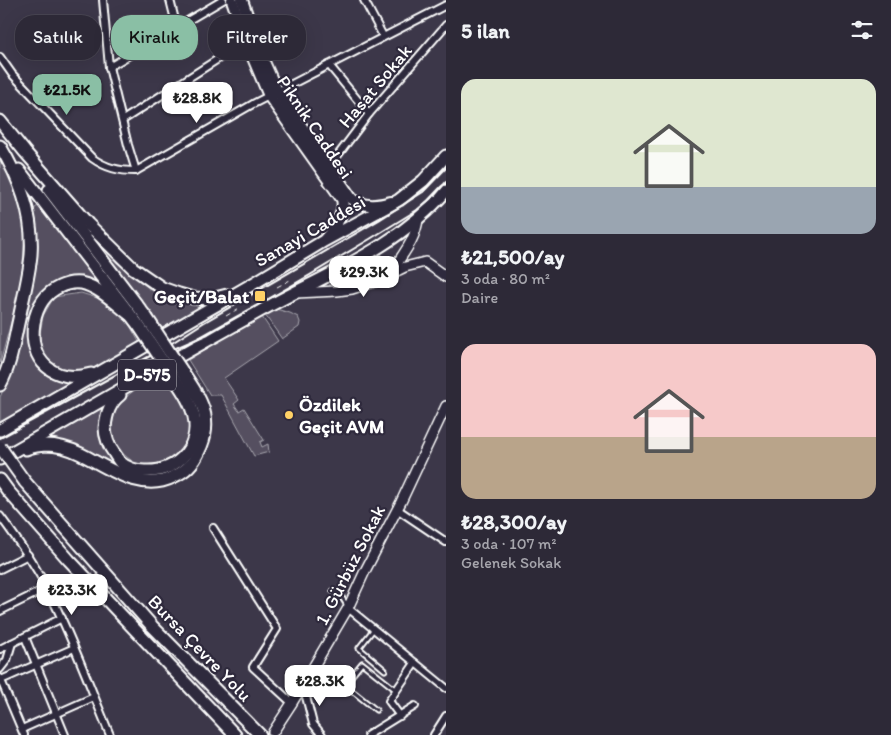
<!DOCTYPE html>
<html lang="tr">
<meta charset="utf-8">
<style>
body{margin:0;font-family:Itim,sans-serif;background:#393542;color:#f1f3f6;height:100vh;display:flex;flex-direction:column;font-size:19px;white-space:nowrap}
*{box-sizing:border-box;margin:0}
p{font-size:16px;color:#a7a6ad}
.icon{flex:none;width:28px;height:28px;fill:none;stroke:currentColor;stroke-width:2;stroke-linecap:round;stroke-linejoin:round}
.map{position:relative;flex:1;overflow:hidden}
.details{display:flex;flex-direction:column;background:#2d2937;width:445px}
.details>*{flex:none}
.top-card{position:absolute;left:15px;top:15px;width:355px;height:45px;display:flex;gap:10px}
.price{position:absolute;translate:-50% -42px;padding:0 11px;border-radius:10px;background:#fff;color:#222;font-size:16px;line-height:32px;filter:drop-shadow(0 1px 2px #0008)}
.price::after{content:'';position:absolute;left:50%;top:30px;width:15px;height:11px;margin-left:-8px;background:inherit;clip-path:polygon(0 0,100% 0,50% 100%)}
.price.on{background:#8abfa5;color:#111}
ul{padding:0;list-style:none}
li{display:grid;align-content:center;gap:10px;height:265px;padding:0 15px}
li span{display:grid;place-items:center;height:155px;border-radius:15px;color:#555}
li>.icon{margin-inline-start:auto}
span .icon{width:90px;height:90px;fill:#fffc;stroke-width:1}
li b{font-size:21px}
h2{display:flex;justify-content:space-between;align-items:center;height:60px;padding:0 15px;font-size:21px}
.tag{padding:0 18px;border-radius:20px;background:#2d2937;box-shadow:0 5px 20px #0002,0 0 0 1px #484552;font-size:18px;line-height:45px}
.tag.on{background:#8abfa5;color:#111}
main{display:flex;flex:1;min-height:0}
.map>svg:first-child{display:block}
.green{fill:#555060;stroke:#aaa8b0}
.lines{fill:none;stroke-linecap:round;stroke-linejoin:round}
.lane-casing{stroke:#fff;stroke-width:7}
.street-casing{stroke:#fff;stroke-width:10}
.secondary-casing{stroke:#fff;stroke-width:12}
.primary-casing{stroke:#fff;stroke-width:14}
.highway-casing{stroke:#fff;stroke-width:15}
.path{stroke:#fff;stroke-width:1;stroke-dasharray:5 4;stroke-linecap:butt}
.lane{stroke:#2f2a3d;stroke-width:3}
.street{stroke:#2f2a3d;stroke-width:6}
.secondary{stroke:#2f2a3d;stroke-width:9}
.primary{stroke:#2f2a3d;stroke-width:10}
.highway{stroke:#2f2a3d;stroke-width:11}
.rail{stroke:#fff;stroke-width:2}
.highway-bridge-casing{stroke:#fff;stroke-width:15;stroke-linecap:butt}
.highway-bridge{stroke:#2f2a3d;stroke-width:11}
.poi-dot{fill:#ffd166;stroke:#2f2a3d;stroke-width:2}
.labels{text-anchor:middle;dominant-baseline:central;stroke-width:4.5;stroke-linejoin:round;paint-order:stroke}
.shield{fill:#2f2a3d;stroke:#c1bfc5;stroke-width:1}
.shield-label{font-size:18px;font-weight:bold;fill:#fff}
.street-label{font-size:19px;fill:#fff;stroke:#2f2a3d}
.poi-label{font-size:19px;font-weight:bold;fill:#fff;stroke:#2f2a3d;text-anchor:end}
</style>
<main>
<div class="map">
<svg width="446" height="735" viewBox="0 0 446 735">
<rect width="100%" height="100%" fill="#3c3749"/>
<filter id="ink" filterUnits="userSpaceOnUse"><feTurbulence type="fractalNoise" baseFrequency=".02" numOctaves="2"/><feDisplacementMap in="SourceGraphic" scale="10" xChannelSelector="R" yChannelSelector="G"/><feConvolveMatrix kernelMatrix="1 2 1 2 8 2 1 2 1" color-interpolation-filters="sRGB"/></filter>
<g filter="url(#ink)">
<g class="green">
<path d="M 0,161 L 18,185 L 26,212 L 22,281 L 0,363 Z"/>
<path d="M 39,205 L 103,288 L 74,279 L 33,312 L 28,346 L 38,362 L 77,380 L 3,428 L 0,423 L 0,397 L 15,364 L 33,277 L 36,258 L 34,209 Z"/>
<path d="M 83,223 L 117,263 L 151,290 L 174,299 L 207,303 L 163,329 Z"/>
<path d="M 347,278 L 352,285 L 337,287 L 330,286 L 329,285 Z"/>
<path d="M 81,293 L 97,298 L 125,317 L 142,347 L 105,365 L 83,370 L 56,371 L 46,358 L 38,345 L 43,316 L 54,297 Z"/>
<path d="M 276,309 L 290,313 L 298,317 L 300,322 L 299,327 L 282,339 L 265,315 Z"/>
<path d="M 262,317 L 278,341 L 224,378 L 239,400 L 234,404 L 239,411 L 244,408 L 264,440 L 260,442 L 262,447 L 268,444 L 269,452 L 254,456 L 221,395 L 210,395 L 188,360 L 227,336 Z"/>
<path d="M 160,373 L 168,383 L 171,381 L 188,406 L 191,433 L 185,449 L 165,465 L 139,466 L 130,462 L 131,460 C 122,454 115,446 113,435 C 107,402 137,389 160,373 Z"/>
<path d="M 109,402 L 103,414 L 116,461 L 111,464 L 77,444 L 44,439 Z"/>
</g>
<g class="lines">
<defs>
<g id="lane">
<path d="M 333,591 L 341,596 L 348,607"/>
<path d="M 373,630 L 359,648 L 385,670"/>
<path d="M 329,672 L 376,710"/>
<path d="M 345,684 L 362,663 L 396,690"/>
</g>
<g id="street">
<path d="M 103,0 L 109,67 L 128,145 L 136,171"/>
<path d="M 170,0 L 177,28"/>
<path d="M 364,0 L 383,36"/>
<path d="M 0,57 L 12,74 L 92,158 C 106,168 119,171 136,171 L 253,104 L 446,5"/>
<path d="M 329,65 L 369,114"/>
<path d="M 109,67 L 223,0"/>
<path d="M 123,120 L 246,41"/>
<path d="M 329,167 L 369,114 L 446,25"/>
<path d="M 397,509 L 446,542"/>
<path d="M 0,516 C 17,539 35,564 48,590 C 72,637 90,687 110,735"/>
<path d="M 213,528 L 277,629 L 253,667 L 292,703"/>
<path d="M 0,569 L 28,555"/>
<path d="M 348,608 L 446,688"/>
<path d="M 0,611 L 47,588"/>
<path d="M 25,637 L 65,735"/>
<path d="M 0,649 L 62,618"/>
<path d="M 0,669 L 7,660 L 12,643"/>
<path d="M 0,678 L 24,735"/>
<path d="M 1,680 L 74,648"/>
<path d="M 303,685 L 313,724 L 322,735"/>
<path d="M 400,716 L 389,701 L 415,663"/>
<path d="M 22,729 L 94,697"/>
<path d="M 368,735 L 415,706"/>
<path d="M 434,735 L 446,716"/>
</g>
<g id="secondary">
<path d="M 391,273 C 401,256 416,240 418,219"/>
<path d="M 296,293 L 337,291 L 352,289 L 374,282 L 405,267 L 425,262 L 446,277"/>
<path d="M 273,732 L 292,703 L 348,608 L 365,571 L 401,502 L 446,406"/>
</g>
<g id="primary">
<path d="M 232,0 L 246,41 L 269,96 L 342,199 C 346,214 333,230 324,240"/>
<path d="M 242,0 L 260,53 L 277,91 L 352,199 C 363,207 378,206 391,202"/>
</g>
<g id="highway">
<path d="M 0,121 L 25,152 L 88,224 L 133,268 L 162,288 L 179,294 L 193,298 L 211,299 L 227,295"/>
<path d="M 0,146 C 20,179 34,215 31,255 C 29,276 23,298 19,319 C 14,341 11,365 0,385"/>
<path d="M 19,170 L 139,326"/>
<path d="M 49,190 L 147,318"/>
<path d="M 91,374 C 54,384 28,361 34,323 C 37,307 44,294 59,287 C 65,284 74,282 81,283 C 99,287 115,303 129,314"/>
<path d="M 120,395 C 109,403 106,415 105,428 C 105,436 109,447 114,453 C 116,456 118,460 120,462 C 126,468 137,471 145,471 C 179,473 204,443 192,410 C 188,397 179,385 171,374"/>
<path d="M 0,430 L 256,282 L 322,242 L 399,200 L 423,181 L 446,156"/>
<path d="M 26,449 C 33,446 38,446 45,445 C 57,445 71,449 81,454 C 109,468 141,493 173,477 C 186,471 193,464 199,451 C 216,417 198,395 180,368"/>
<path d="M 0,459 C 91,407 181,354 273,304 C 335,271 399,245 446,191"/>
<path d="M 0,480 L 8,491 L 69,560 L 235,735"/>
<path d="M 25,482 L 152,626 L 260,735"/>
</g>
</defs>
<use href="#lane" class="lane-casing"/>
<use href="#street" class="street-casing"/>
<use href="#secondary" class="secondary-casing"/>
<use href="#primary" class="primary-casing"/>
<use href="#highway" class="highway-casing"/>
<g class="path">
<path d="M 371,270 L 391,257"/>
<path d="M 378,270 L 388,263 L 387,259"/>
<path d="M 277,287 L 292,279"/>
<path d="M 226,316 L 241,307"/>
</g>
<use href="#lane" class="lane"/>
<use href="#street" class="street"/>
<use href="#secondary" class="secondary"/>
<use href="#primary" class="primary"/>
<use href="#highway" class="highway"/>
<g class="rail">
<path d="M 169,351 L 208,334 L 310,275 L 370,239 L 417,210 L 435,195 L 446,182"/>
<path d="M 0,438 L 161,350 L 203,323 L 379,220 L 423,192 L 446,168"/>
</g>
<defs>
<g id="highway-bridge">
<path d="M 147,318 L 180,368"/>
<path d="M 139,326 L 171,374"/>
<path d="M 0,447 L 25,482"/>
</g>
</defs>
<use href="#highway-bridge" class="highway-bridge-casing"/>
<use href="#highway-bridge" class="highway-bridge"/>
</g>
</g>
<g class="poi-dot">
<rect x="254" y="290" width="12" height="12" rx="2.5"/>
<circle cx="289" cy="415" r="5"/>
</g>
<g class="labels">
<rect class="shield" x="118" y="359.5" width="58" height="31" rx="4"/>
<g class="shield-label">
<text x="147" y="375">D-575</text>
</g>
<g class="street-label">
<text transform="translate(375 86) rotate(-50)">Hasat Sokak</text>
<text transform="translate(315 127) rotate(56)">Piknik Caddesi</text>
<text transform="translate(310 231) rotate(-30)">Sanayi Caddesi</text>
<text transform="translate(350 565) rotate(-63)">1. Gürbüz Sokak</text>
<text transform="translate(200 648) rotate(46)">Bursa Çevre Yolu</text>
</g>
<g class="poi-label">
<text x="249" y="296">Geçit/Balat</text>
<text x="299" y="404" text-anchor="start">Özdilek<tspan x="299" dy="22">Geçit AVM</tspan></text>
</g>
</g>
</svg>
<b class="price on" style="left:67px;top:116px">₺21.5K</b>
<b class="price" style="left:197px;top:124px">₺28.8K</b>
<b class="price" style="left:364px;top:298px">₺29.3K</b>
<b class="price" style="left:72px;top:616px">₺23.3K</b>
<b class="price" style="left:320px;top:707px">₺28.3K</b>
<div class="top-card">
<a class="tag">Satılık</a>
<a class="tag on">Kiralık</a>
<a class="tag">Filtreler</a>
</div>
</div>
<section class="details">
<h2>5 ilan<svg class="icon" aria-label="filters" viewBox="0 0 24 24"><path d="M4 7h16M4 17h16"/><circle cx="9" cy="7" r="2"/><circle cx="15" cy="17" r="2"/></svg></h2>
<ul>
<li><span style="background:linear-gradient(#dfe7d0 70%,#9aa5b1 0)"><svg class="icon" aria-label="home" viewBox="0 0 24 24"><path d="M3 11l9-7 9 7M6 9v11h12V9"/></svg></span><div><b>₺21,500/ay</b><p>3 oda · 80 m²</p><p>Daire</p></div></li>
<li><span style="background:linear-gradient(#f6c9c9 60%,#b9a48a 0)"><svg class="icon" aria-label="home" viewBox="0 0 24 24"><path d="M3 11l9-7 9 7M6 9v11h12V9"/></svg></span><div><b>₺28,300/ay</b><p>3 oda · 107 m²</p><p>Gelenek Sokak</p></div></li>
</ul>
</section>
</main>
